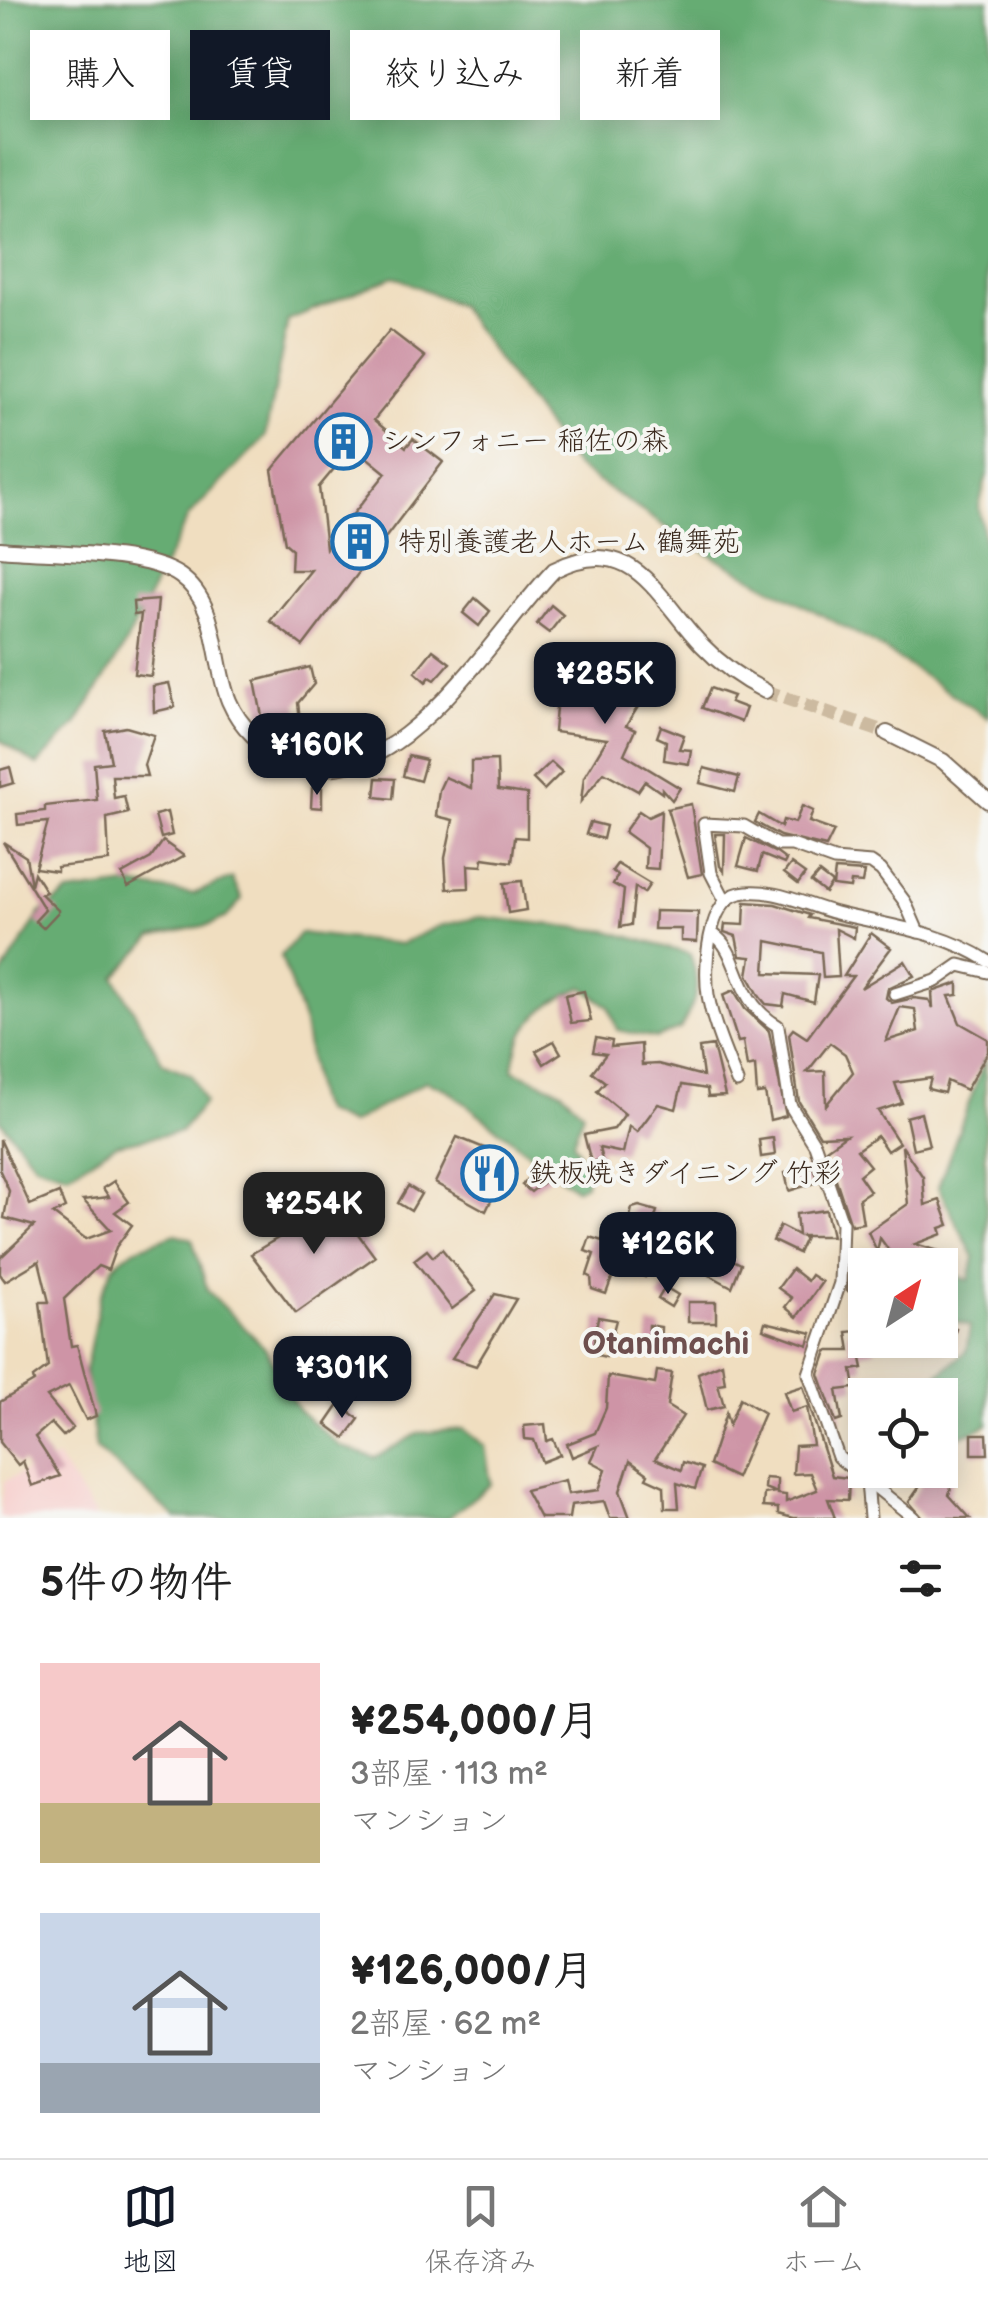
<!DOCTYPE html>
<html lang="ja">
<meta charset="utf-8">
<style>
body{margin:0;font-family:"Balsamiq Sans","Klee One",sans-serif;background:#f2f2f2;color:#222;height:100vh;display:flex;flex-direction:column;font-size:38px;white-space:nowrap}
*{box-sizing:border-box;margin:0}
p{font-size:32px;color:#767676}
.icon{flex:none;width:55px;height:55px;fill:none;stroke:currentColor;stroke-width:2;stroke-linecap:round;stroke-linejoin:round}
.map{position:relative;height:1518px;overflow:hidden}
.drawer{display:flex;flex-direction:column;background:#fff;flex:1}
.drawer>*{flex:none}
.guide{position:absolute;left:30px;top:30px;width:930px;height:90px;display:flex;gap:20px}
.needle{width:65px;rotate:36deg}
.fabs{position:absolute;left:848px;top:1248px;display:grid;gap:20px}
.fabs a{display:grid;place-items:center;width:110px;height:110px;border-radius:0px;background:#fff;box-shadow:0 5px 25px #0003;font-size:50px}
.price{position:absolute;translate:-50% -85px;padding:0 22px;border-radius:20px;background:#111827;color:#fff;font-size:32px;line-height:65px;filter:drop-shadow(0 2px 5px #0008)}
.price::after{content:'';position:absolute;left:50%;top:60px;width:30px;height:22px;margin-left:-15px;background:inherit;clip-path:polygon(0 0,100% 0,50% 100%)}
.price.selected{background:#222;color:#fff}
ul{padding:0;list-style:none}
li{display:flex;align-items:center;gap:30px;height:250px;padding:0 40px}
li span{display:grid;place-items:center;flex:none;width:280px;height:200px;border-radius:0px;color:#555}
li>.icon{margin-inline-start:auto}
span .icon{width:120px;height:120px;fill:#fffc;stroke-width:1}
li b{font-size:42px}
h2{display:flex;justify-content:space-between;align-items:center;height:120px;padding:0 40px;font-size:42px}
.tag{padding:0 35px;border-radius:0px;background:#fff;box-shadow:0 5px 25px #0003;font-size:35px;line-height:90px}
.tag.selected{background:#111827;color:#fff}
.dock{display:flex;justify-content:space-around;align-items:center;height:140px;border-top:2px solid #e0e0e0;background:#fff;font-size:28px;color:#767676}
.dock a{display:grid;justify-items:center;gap:5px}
.dock .selected{color:#111827}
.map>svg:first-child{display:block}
.built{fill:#f7d0ce}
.forest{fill:#66ac73;stroke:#506b48;stroke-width:2.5}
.building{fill:#ce94a6;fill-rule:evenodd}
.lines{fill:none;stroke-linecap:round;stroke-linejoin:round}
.tertiary-tunnel{stroke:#ccbaa0;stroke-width:14;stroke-dasharray:14 7;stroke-linecap:butt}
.minor-casing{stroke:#7a6957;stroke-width:15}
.tertiary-casing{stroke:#7a6957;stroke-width:18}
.minor{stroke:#fff;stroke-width:11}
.tertiary{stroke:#fff;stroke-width:14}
.labels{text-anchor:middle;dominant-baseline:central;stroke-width:8;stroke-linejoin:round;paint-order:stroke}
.poi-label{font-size:28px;fill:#3b2a1e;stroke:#f6f6f2;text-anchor:start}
.quarter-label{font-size:32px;font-weight:bold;fill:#6e4f4e;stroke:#f6f6f2}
</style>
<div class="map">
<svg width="988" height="1518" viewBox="0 0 988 1518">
<rect width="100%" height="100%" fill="#f6f6f2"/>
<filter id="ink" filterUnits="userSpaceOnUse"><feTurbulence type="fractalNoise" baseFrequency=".01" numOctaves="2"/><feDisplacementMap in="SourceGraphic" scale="20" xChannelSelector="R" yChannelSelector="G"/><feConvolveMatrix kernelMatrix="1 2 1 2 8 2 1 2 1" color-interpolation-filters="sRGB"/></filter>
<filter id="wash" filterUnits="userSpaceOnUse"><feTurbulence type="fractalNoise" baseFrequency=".0048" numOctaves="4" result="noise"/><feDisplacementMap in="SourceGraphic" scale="40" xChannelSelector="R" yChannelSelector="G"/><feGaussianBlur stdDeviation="2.25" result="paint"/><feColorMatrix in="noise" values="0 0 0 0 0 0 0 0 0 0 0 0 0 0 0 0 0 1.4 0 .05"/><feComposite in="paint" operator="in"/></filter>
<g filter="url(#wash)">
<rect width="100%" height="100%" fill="#f0dec0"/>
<path class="built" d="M 57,1458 L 97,1518 L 0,1518 L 4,1481 Z"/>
<g class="forest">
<path d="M 0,0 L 988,0 L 988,470 L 979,507 L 988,567 L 988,718 L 872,642 L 694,546 L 576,467 L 458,305 L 394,276 L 288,320 L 265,437 L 188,517 L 123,649 L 77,723 L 37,765 L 0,740 Z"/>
<path d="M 232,878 L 242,899 L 227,917 L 212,924 L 153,937 L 115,977 L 163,1063 L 191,1075 L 205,1102 L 180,1132 L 116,1144 L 68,1174 L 35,1164 L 0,1120 L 0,978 L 40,913 L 68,893 L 129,885 L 193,894 Z"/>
<path d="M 480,917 L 609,931 L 690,954 C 701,985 697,1001 680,1029 L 656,1038 L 617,1030 L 609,1007 L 583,987 C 543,1003 517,1027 513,1070 L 562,1091 L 583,1112 L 573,1142 L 588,1168 L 585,1184 L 575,1189 L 448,1090 L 426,1081 L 350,1124 L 323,1112 L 316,1100 L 304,1024 L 281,956 L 300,933 L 400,944 L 439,926 Z"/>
<path d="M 985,1059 L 988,1425 L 940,1445 L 940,1395 L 874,1395 L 889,1380 L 926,1385 L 966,1351 L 970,1326 L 940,1316 L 940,1273 L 969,1280 L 974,1257 L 938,1187 Z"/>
<path d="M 176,1234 L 192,1239 L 208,1291 L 265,1348 L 299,1411 L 340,1446 L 375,1458 L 419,1433 L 464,1429 L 485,1446 L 491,1484 L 448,1518 L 176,1518 L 96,1449 L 85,1371 L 100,1297 L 114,1265 L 134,1249 Z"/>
</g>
<g id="blocks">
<g class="building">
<path d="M 390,330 L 425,357 L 374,420 L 406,447 L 413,439 L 443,462 L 303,646 L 270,621 L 311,570 L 291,570 L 292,549 L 285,543 L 272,470 ZM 353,446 L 386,473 L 326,548 L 319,487 Z"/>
<path d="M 475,598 L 490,611 L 479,626 L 463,613 Z"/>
<path d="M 158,600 L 151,676 L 134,674 L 141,614 L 134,615 L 133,602 Z"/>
<path d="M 551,605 L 563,615 L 549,633 L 537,624 Z"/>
<path d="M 433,650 L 450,663 L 435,680 L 430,677 L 426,682 L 415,672 Z"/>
<path d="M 619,665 L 629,677 L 623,682 L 644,697 L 626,726 L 635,730 L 624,754 L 680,788 L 672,800 L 662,789 L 662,793 L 645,781 L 638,791 L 604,772 L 581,801 L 584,777 L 607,739 L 554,732 L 558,684 L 571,667 L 594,685 Z"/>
<path d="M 310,667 L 314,684 L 298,703 L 302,737 L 288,741 L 262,716 L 255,681 Z"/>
<path d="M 169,683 L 175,707 L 154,712 L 153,686 Z"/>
<path d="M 710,688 L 733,696 L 730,702 L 746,708 L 741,722 L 702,708 Z"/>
<path d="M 661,726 L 684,735 L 679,749 L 691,750 L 689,764 L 664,760 L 666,741 L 657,737 Z"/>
<path d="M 126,727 L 154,735 L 144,765 L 147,776 L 112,776 L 114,798 L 124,796 L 128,813 L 107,818 L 109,861 L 57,867 L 57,871 L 35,868 L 48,822 L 18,825 L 17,814 L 45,811 L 45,806 L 97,800 L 94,764 L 111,762 L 105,731 Z"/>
<path d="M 408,756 L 426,760 L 420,781 L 403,776 Z"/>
<path d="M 497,760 L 498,790 L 527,794 L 527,838 L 515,837 L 512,862 L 483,858 L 482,866 L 468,865 L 469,888 L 447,889 L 445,858 L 453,820 L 436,816 L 439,790 L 445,777 L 471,788 L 471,761 Z"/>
<path d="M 551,762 L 562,772 L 544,790 L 533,779 Z"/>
<path d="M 10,767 L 14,783 L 0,787 L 0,770 Z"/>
<path d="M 704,768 L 739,777 L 735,792 L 700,783 Z"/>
<path d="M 377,778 L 395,779 L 393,799 L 375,797 Z"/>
<path d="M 312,788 L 322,788 L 322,808 L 311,807 Z"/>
<path d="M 691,804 L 702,874 L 688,877 L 667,809 Z"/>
<path d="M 802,806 L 813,811 L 809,822 L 834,831 L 826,847 L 780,836 L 755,822 L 759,814 L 781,827 L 783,820 L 795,823 Z"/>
<path d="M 639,811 L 648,817 L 661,811 L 658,869 L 645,868 L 646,848 L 624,832 Z"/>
<path d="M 167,812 L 172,835 L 161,838 L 155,815 Z"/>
<path d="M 590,822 L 606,826 L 603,839 L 586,834 Z"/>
<path d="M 715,834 L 725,834 L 724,871 L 720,866 Z"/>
<path d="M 746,838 L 778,854 L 786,860 L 784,864 L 762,855 L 758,871 L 738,866 Z"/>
<path d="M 163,841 L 184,856 L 128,887 L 122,874 L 151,858 Z"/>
<path d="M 3,842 L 26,857 L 31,885 L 34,873 L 46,892 L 41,894 L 59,911 L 43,928 L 35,921 L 45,910 Z"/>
<path d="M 617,864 L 650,884 L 644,893 L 635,887 L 631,925 L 620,927 L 624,890 L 613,884 L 618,875 L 612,871 Z"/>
<path d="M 791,864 L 805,874 L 798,884 L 784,873 Z"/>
<path d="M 835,870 L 864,872 L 862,883 L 851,882 L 850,888 L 833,886 Z"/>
<path d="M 819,873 L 832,883 L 825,893 L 811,882 Z"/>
<path d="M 522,881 L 526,910 L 508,913 L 504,883 Z"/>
<path d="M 745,902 L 775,904 L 810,915 L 808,918 L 855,927 L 854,938 L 836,929 L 839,977 L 823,978 L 821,952 L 767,941 L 765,973 L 818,975 L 814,1002 L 785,994 L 783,1006 L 766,1004 L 760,997 L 748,975 L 751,957 L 740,956 L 736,936 L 724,932 L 725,924 L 744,925 Z"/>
<path d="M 655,911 L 698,912 L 697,942 L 681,941 L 681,929 L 654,929 Z"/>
<path d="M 871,933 L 891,948 L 861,988 L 905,961 L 914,976 L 888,988 L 886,998 L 892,1003 L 914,998 L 929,1000 L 933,1008 L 932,992 L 958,983 L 958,995 L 949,996 L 960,1023 L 988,1039 L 988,1052 L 966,1090 L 947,1081 L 944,1093 L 928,1089 L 931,1078 L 895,1083 L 902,1103 L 878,1111 L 899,1143 L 887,1151 L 877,1136 L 857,1150 L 870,1166 L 859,1175 L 870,1191 L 859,1198 L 863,1223 L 851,1225 L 826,1149 L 846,1135 L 820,1136 L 799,1102 L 789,1034 L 793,1029 L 807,1038 L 853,976 L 844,976 ZM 900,1007 L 915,1009 L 918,1031 L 886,1041 ZM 830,1043 L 845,1054 L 853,1072 L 826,1105 L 825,1071 L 807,1072 Z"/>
<path d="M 734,990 L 745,1009 L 769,1031 L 786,1116 L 770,1120 L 765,1093 L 757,1094 L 755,1065 L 747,1067 L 743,1041 L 738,1042 L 723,995 Z"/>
<path d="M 584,991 L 591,1021 L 571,1023 L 565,995 Z"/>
<path d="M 596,1038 L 612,1041 L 611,1047 L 641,1044 L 642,1065 L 658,1064 L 703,1076 L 699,1048 L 713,1046 L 725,1096 L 708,1097 L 707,1089 L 682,1085 L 676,1109 L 658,1104 L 637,1132 L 629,1126 L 623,1153 L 599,1148 L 602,1160 L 591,1162 L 584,1135 L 614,1129 L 625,1114 L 597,1091 L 605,1082 L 592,1072 L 606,1054 L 593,1052 Z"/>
<path d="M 554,1041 L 561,1053 L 544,1064 L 536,1051 Z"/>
<path d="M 921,1113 L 929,1145 L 913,1149 L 906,1117 Z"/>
<path d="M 457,1137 L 511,1159 L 486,1211 L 435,1183 Z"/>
<path d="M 773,1138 L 775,1155 L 761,1157 L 759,1140 Z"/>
<path d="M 0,1139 L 30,1205 L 59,1193 L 65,1208 L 53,1214 L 86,1239 L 111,1230 L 83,1200 L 109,1197 L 103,1188 L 114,1181 L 129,1202 L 115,1212 L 132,1225 L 116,1247 L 108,1270 L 98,1266 L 64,1299 L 71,1346 L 77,1345 L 96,1416 L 86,1420 L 69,1386 L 47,1397 L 73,1428 L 63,1436 L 51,1423 L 35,1437 L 60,1476 L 32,1486 L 23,1461 L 18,1465 L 0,1442 L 0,1402 L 34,1382 L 33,1378 L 48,1367 L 40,1302 L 49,1302 L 39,1261 L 5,1281 L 0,1274 L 0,1258 L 34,1226 L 4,1218 L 9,1191 L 0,1171 Z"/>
<path d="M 902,1146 L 923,1177 L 925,1205 L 940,1200 L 949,1225 L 940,1228 L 942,1234 L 915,1244 L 953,1255 L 944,1292 L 940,1291 L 940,1265 L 909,1265 L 890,1252 L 880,1238 L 877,1251 L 868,1232 L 908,1204 Z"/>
<path d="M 538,1166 L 551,1176 L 531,1192 L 522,1185 Z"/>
<path d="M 813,1167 L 818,1182 L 789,1191 L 785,1173 Z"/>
<path d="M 408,1186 L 421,1194 L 411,1211 L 398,1203 Z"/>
<path d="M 336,1204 L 375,1257 L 296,1313 L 251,1254 Z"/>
<path d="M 639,1206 L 657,1211 L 641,1262 L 650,1266 L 645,1277 L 617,1264 L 606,1294 L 592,1289 L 591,1277 L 587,1275 L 594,1254 L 585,1251 L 590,1237 L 602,1241 L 608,1220 L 628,1226 L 632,1208 Z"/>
<path d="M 826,1210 L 832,1236 L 800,1236 L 805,1238 L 798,1253 L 773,1241 L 780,1226 L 798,1235 L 796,1214 Z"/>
<path d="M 705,1246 L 741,1264 L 732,1287 L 702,1271 L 705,1263 L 699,1260 Z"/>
<path d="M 442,1249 L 476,1291 L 452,1309 L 414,1260 L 427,1250 L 433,1257 Z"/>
<path d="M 792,1269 L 807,1281 L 811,1275 L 822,1282 L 797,1317 L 785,1307 L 792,1298 L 778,1288 Z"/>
<path d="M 850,1269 L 865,1272 L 865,1294 L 847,1291 Z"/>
<path d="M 665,1287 L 678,1295 L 671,1307 L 658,1299 Z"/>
<path d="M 495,1294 L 516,1299 L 476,1366 L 452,1358 Z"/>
<rect x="688" y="1302" width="28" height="20"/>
<path d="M 598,1317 L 616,1320 L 606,1357 L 592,1354 Z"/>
<path d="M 765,1322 L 812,1333 L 808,1345 L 763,1329 Z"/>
<path d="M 943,1324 L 956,1329 L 950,1347 L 940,1343 Z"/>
<path d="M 649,1325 L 661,1327 L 660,1349 L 647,1348 Z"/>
<path d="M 865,1330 L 865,1340 L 873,1340 L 875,1351 L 860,1354 L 863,1368 L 852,1370 L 855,1388 L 837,1390 L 842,1420 L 836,1422 L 819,1374 L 827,1351 L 850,1351 L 847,1332 Z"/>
<path d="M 722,1363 L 725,1383 L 718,1384 L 724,1406 L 707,1410 L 698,1373 Z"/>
<path d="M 657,1371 L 672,1373 L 667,1406 L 683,1416 L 655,1459 L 681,1470 L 683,1462 L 702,1468 L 695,1489 L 677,1483 L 679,1508 L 665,1508 L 664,1486 L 646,1478 L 648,1474 L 630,1461 L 620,1491 L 630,1518 L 610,1518 L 604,1501 L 571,1505 L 569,1518 L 540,1518 L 525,1490 L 565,1480 L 568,1494 L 599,1490 L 606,1469 L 591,1461 L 598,1446 L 572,1457 L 567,1444 L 595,1433 L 606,1408 L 608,1376 L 655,1384 Z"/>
<path d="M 803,1386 L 832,1476 L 849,1478 L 848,1500 L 828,1499 L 835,1518 L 793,1518 L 778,1514 L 778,1508 L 763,1507 L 764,1494 L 775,1492 L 764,1488 L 765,1478 L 777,1479 L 777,1494 L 786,1495 L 786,1502 L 817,1490 L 810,1473 L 793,1474 L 795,1446 L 813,1445 L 807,1407 L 791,1412 L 784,1392 Z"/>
<path d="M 740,1398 L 764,1413 L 736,1478 L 709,1465 L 726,1413 L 729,1425 Z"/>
<path d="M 339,1405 L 359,1419 L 345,1438 L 326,1424 Z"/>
<path d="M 545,1424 L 547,1441 L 553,1439 L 560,1455 L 542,1462 L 534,1440 L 525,1439 L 524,1426 Z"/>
<path d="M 972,1434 L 987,1434 L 988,1454 L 972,1454 Z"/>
<path d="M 905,1470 L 954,1475 L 949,1495 L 970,1518 L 923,1518 L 909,1502 L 925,1479 Z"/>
</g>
</g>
</g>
<g filter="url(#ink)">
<use href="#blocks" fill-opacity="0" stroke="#7a6957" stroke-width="2.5"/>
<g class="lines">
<path class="tertiary-tunnel" d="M 765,691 L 887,733"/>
<defs>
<g id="minor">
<path d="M 725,900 L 711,873 L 704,824 L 744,826 L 777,845 L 792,845 L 834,860 L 871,863 L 881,870 L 905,902 L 918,932"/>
<path d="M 713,934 C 742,953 731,998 778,1026 L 790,1105 L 815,1145 L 842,1223 L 840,1283 L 809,1374 L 838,1457 L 914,1518"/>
<path d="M 895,994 L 936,981 L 959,965 L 988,972"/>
<path d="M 737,1082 C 726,1054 713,1025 708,995 C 704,969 707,900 740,893 C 773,887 805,905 836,913 C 888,926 942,931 988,961"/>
<path d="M 867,1480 L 870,1518"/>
</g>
<g id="tertiary">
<path d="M 0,549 C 47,554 142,550 180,576 C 220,604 212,660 229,701 C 240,727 262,747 287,759 C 393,808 490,636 554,570 C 633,530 656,597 702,645 C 721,665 741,679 765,691"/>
<path d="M 887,733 L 943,761 L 988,801"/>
</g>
</defs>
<use href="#minor" class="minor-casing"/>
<use href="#tertiary" class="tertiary-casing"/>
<use href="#minor" class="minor"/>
<use href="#tertiary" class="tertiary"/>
</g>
</g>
<defs>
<symbol id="building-ring" viewBox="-11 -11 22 22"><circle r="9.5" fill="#f6f6f2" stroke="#1f6fb2" stroke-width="1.5"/><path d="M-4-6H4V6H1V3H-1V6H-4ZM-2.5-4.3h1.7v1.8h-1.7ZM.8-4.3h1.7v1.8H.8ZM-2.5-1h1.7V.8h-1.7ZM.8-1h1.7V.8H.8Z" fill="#1f6fb2"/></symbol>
<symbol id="restaurant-ring" viewBox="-11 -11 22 22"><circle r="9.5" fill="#f6f6f2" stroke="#1f6fb2" stroke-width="1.5"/><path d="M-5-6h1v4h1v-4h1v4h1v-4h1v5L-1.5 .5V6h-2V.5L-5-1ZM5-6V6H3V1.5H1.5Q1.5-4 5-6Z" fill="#1f6fb2"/></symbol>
</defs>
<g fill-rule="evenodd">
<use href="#building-ring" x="312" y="410" width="63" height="63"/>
<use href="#building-ring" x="328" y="510" width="63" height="63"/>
<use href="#restaurant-ring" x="458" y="1142" width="63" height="63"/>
</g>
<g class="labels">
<g class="poi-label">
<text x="382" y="441">シンフォニー 稲佐の森</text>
<text x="398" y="542">特別養護老人ホーム 鶴舞苑</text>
<text x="529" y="1173">鉄板焼きダイニング 竹彩</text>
</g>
<g class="quarter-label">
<text x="666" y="1344">Otanimachi</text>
</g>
</g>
</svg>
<div class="fabs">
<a><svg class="needle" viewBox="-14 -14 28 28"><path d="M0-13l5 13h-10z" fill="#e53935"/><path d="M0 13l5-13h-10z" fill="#767676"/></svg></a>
<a><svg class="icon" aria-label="locate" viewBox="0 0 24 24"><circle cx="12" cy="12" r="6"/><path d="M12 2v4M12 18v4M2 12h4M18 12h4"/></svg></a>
</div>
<b class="price" style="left:605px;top:727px">¥285K</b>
<b class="price" style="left:317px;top:798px">¥160K</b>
<b class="price selected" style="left:314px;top:1257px">¥254K</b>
<b class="price" style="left:668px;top:1297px">¥126K</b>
<b class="price" style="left:342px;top:1421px">¥301K</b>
<div class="guide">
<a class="tag">購入</a>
<a class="tag selected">賃貸</a>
<a class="tag">絞り込み</a>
<a class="tag">新着</a>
</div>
</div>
<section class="drawer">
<h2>5件の物件<svg class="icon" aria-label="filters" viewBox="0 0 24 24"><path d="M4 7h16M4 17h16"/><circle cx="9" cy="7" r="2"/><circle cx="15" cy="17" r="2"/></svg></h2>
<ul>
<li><span style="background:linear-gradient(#f6c9c9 70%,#c2b280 0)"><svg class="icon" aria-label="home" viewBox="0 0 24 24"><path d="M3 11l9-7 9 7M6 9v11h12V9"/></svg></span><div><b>¥254,000/月</b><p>3部屋 · 113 m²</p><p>マンション</p></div></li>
<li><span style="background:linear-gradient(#c9d6e8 75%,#9aa5b1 0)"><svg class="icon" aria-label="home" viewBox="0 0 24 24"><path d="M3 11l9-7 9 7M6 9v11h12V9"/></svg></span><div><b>¥126,000/月</b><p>2部屋 · 62 m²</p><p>マンション</p></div></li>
</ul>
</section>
<nav class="dock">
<a class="selected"><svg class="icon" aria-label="map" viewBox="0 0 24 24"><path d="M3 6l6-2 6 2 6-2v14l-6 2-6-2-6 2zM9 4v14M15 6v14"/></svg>地図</a>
<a><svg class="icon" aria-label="saved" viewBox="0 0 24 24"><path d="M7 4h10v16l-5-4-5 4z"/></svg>保存済み</a>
<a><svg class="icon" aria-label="home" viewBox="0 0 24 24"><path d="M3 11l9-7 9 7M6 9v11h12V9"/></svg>ホーム</a>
</nav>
